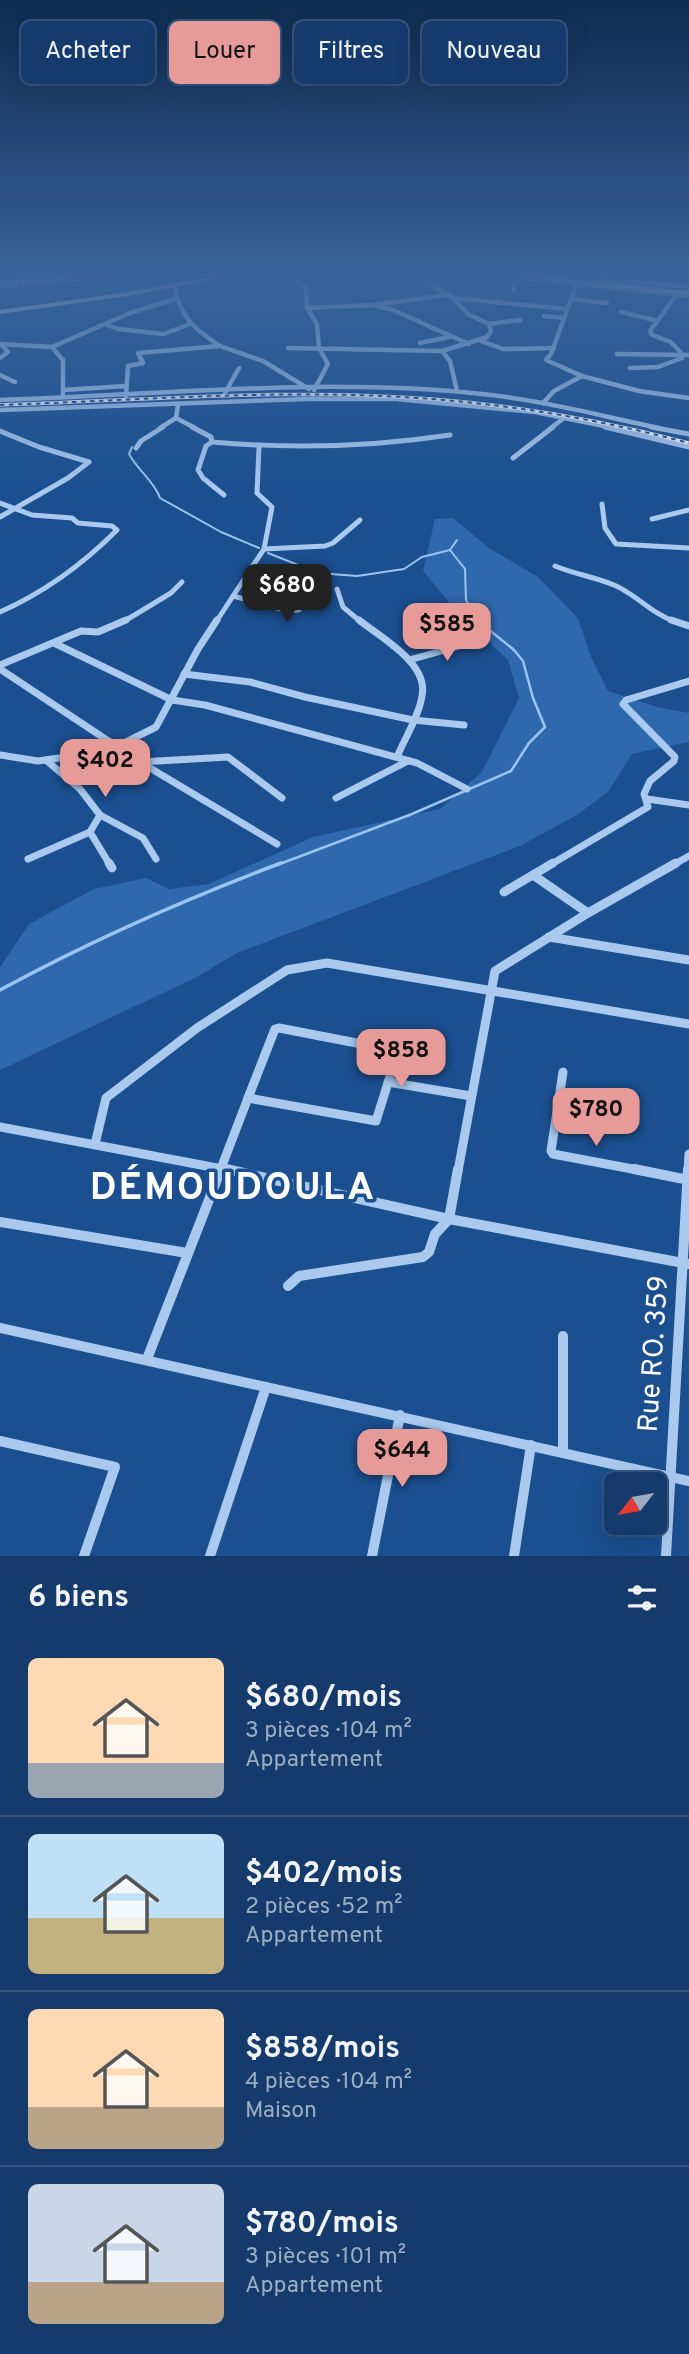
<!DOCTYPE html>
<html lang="fr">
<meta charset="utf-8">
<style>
body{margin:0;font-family:Overpass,sans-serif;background:#1d4271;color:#f1f3f6;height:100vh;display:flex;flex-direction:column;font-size:26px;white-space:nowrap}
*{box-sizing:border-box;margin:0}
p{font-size:23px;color:#9dadc1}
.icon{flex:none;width:38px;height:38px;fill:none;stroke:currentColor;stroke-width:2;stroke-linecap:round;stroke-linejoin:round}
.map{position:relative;height:1556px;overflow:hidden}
.side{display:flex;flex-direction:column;background:#143b6b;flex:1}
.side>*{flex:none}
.top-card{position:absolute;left:21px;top:21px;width:648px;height:63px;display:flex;gap:14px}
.needle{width:46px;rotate:239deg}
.controls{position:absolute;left:604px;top:1472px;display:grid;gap:14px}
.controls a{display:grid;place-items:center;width:63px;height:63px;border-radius:10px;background:#143b6b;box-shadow:0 7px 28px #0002,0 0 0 2px #33557e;font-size:35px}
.price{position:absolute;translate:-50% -60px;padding:0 16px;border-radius:14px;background:#e69b98;color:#111;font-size:23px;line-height:46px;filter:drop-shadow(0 2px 4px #0008)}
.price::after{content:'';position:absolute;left:50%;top:42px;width:21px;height:16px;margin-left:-10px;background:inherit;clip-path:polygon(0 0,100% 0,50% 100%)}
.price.selected{background:#222;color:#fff}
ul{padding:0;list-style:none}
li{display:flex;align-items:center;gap:21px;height:175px;padding:0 28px}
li+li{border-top:2px solid #33557e}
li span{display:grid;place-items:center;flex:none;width:196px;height:140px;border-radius:10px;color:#555}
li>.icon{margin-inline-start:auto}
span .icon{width:84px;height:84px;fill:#fffc;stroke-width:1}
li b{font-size:30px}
h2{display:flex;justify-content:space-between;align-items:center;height:84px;padding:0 28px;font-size:30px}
.pill{padding:0 24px;border-radius:10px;background:#143b6b;box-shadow:0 7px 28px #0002,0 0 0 2px #33557e;font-size:24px;line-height:63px}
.pill.selected{background:#e69b98;color:#111}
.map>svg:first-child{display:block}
.green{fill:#2e69ad}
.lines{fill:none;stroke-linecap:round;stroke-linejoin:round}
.stream-far2{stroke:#9cc4f0;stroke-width:2}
.stream-far1{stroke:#9cc4f0;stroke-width:2.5}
.stream{stroke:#9cc4f0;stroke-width:3.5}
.minor-far4{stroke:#a9c9ee;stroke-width:4.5}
.minor-far3{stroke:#a9c9ee;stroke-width:5}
.minor-far2{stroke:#a9c9ee;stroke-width:7}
.minor-far1{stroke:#a9c9ee;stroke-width:9}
.minor{stroke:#a9c9ee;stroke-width:10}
.tertiary{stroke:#a9c9ee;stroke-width:6}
.primary{fill:#f0f6ff;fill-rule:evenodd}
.rail-casing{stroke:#fff;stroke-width:3.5}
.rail{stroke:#1b4f8f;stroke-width:2;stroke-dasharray:4.5;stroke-linecap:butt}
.labels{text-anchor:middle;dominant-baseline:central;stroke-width:7;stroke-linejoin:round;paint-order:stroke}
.near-street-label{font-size:28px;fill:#fff;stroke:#1b4f8f}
.near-district-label{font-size:38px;font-weight:bold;letter-spacing:2px;fill:#fff;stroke:#1b4f8f}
</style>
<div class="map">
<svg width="689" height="1556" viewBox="0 0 689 1556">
<rect width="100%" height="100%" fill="#1b4f8f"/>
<path class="green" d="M 453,518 L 489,548 L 538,577 L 578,618 L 591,657 L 608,691 L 657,707 L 689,713 L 689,742 L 632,754 L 608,792 L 577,815 L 520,846 L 237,953 L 195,978 L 0,1070 L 0,967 L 29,924 L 94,889 L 146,878 L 169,889 L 209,884 L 313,837 L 440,809 L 482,772 L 519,698 L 508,660 L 458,613 L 423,571 L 435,519 Z"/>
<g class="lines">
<g class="stream-far2">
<path d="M 132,447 L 129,454 C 139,472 154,481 160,498 L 221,532 L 259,548"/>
<path d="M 457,540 L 450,550 L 465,569 L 466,600 L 479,622"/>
<path d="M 268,553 L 318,573 L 357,576 L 404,569 L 422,557 L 450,550"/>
</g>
<path class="stream-far1" d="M 277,865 L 412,814 L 511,771 L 529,743 L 545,727 L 533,698 L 523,661 L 514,650 L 477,620"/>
<path class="stream" d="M 0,990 C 92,940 183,900 281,863"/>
<g class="minor-far4">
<path d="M 289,274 L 306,288 L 307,308 L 317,324 L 319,348 L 328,364 L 314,390"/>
<path d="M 491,274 L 689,296"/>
<path d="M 561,274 L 689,287"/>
<path d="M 546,275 L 564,276"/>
<path d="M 19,280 L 106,274"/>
<path d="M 514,290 L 513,286 L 520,277"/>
<path d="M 453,298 L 567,309"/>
<path d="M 571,299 L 607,303"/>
<path d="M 374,305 L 393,310 L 469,344"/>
<path d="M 307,308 L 372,305 L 448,295"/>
<path d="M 621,312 L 658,321"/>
<path d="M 544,316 L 564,318"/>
<path d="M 489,324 L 520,320"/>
<path d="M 107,325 L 118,329 L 164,334 L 190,324"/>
<path d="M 481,341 L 503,349 L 554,348"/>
<path d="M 420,343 L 449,337"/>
<path d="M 0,344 L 52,347 L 130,313 L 175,299"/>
<path d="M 220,346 L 263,361 L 309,389"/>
<path d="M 52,347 L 63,360 L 63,394"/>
<path d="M 288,348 L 442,351 L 487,337 L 491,331 L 489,324 L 468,314 L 453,298 L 421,278 L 436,274"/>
<path d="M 442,351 L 450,361 L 457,391"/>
<path d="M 617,354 L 689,355"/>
<path d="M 0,358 L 8,352 L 1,344"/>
<path d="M 630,368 L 658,367 L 682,358 L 683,355 L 671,342 L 652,335 L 650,331 L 677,294"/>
<path d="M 0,375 L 15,382"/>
<path d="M 582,376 L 639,391 L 689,398"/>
<path d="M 63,390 L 126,386"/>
<path d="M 225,393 L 239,368"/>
<path d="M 126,396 L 128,366 L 143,363 L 138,353 L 220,346 C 196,330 178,316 175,286"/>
<path d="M 0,400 C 160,395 323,377 482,394 C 542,400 601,416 659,428"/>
<path d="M 543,403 L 554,391 L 582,376 L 546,360 L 551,354 L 577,283"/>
<path d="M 0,410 L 306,399 L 396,399 L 535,412 L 614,428"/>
<path d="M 176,418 L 195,428"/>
<path d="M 160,428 L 176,418 L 178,405"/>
<path d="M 551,428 L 564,418"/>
</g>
<g class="minor-far3">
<path d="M 192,427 L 211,437 L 212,442 C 292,449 371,447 450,435"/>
<path d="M 605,427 L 689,447"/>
<path d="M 651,427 L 689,434"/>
<path d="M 0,431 L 39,447 L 89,462 L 68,478 L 0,517"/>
<path d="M 212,442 L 206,446 L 198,470 L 203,478 L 224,495"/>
<path d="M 136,448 L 141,441 L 163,427"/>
<path d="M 513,458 L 553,427"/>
<path d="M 0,503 L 32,515 L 72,518 L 78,523 L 112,526 L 117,530 C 84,563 43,593 0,612"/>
<path d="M 602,504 L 605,528 L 616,544 L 689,548"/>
<path d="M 652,519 L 689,510"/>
<path d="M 264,549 L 325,546 L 333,543 L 360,520"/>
<path d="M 555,566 C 574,574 595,577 614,585 C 636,594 650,613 676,622"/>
<path d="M 337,589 L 343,607 L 361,622"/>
<path d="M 233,596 L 288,611 L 299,610 L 299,584"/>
<path d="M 123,622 L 171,593 L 182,582"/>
<path d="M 216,622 L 264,549 L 272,507 L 257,493 L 259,447"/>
</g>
<g class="minor-far2">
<path d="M 359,620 C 380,637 429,663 422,696 C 419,716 405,738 397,757"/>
<path d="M 671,620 L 689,626"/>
<path d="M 54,643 L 172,700 L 205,705 L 417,763 L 467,789"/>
<path d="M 409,660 L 477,641"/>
<path d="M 0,665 L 81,631 L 98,632 L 126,620"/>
<path d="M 0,669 L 140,762 L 277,844"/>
<path d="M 184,674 L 250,682 L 305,697 L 413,720 L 464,725"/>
<path d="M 0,755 L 38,761 L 87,754 L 118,746 L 156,727 L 198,649 L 217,620"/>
<path d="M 46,760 L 80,789 L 100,815 L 90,832 L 110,865"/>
<path d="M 140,762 L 228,757 L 282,798"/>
<path d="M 336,798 L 408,761"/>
<path d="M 647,799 L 689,805"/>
<path d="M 100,815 L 143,838 L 156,859"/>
<path d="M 28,859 L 90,832"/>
<path d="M 550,865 L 648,807 L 644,794 L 650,781 L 674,761 L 675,757 L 623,704 L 626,700 L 689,681"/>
<path d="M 673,865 L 689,856"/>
</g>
<g class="minor-far1">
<path d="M 109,863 L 112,868"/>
<path d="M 533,875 L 588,913"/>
<path d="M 504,892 L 553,863"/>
<path d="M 549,937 L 689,960"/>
<path d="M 279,1028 L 398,1051 L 376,1121 L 248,1098 L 275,1029 Z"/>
<path d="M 563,1072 L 551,1151 L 553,1154 L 643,1171"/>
<path d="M 388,1082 L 471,1096"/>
<path d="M 0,1127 L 233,1171"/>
<path d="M 95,1144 L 106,1098 L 197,1028 L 287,970 L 327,963 L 689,1024"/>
<path d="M 220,1171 L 248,1098"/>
<path d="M 458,1171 L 495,971 L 588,913 L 676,863"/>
<path d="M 688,1171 L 689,1154"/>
</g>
<g class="minor">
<path d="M 226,1169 L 449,1219 L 689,1264"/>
<path d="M 634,1169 L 689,1180"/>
<path d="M 0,1222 L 187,1253"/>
<path d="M 288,1286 L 299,1276 L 423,1257 L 429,1252 L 435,1234 L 449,1219 L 458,1169"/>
<path d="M 0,1328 L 689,1481"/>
<path d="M 563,1336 L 563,1452"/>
<path d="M 147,1359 L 221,1169"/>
<path d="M 0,1441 L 115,1467 L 84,1556"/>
<path d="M 210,1556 L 266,1387"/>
<path d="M 372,1556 L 400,1415"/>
<path d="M 514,1556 L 531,1445"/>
<path d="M 666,1556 L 688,1169"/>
</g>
<path class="tertiary" d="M 0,282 L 17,280 L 32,274"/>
<g class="primary">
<path d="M 228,274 L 241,274 L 128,296 L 0,314 L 0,310 L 128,292 Z"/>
<path d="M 511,274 L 531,274 L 689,291 L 689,295 L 514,276 Z"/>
</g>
<defs>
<g id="rail">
<path d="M 0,286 L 134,274"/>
<path d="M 0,405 C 148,400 297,387 444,400 C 527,407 609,422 689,443"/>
</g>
</defs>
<use href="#rail" class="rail-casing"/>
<use href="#rail" class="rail"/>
</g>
<linearGradient id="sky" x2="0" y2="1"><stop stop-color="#0f2b4f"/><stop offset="0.56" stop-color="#39639b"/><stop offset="1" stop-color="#39639b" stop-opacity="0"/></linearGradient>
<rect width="689" height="492" fill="url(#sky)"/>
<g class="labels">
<g class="near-street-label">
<text transform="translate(655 1354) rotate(-86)">Rue RO. 359</text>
</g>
<g class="near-district-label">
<text x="233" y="1189">DÉMOUDOULA</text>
</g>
</g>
</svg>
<div class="controls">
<a><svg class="needle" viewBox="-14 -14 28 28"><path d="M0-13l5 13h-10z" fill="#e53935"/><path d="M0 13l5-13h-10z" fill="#9dadc1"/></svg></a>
</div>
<b class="price selected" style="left:287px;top:624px">$680</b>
<b class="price" style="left:447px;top:663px">$585</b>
<b class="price" style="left:105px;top:799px">$402</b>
<b class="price" style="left:401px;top:1089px">$858</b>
<b class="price" style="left:596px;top:1148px">$780</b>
<b class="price" style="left:402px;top:1489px">$644</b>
<div class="top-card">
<a class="pill">Acheter</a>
<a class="pill selected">Louer</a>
<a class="pill">Filtres</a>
<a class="pill">Nouveau</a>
</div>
</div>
<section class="side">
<h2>6 biens<svg class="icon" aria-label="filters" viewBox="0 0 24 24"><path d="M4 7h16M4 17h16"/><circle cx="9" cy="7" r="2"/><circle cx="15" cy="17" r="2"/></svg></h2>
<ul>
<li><span style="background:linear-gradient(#ffd9b3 75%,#9aa5b1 0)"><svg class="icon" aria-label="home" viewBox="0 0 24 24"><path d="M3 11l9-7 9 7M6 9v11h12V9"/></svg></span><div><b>$680/mois</b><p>3 pièces · 104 m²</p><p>Appartement</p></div></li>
<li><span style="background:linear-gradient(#bfe0f5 60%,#c2b280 0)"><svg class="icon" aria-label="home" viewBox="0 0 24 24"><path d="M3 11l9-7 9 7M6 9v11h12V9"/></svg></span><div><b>$402/mois</b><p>2 pièces · 52 m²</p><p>Appartement</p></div></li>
<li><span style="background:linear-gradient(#ffd9b3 70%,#b9a48a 0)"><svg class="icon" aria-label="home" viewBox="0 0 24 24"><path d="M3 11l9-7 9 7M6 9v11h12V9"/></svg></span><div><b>$858/mois</b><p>4 pièces · 104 m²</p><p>Maison</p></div></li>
<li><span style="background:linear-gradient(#c9d6e8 70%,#b9a48a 0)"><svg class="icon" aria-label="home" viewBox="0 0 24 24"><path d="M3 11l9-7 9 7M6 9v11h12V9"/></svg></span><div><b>$780/mois</b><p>3 pièces · 101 m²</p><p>Appartement</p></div></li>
</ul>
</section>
